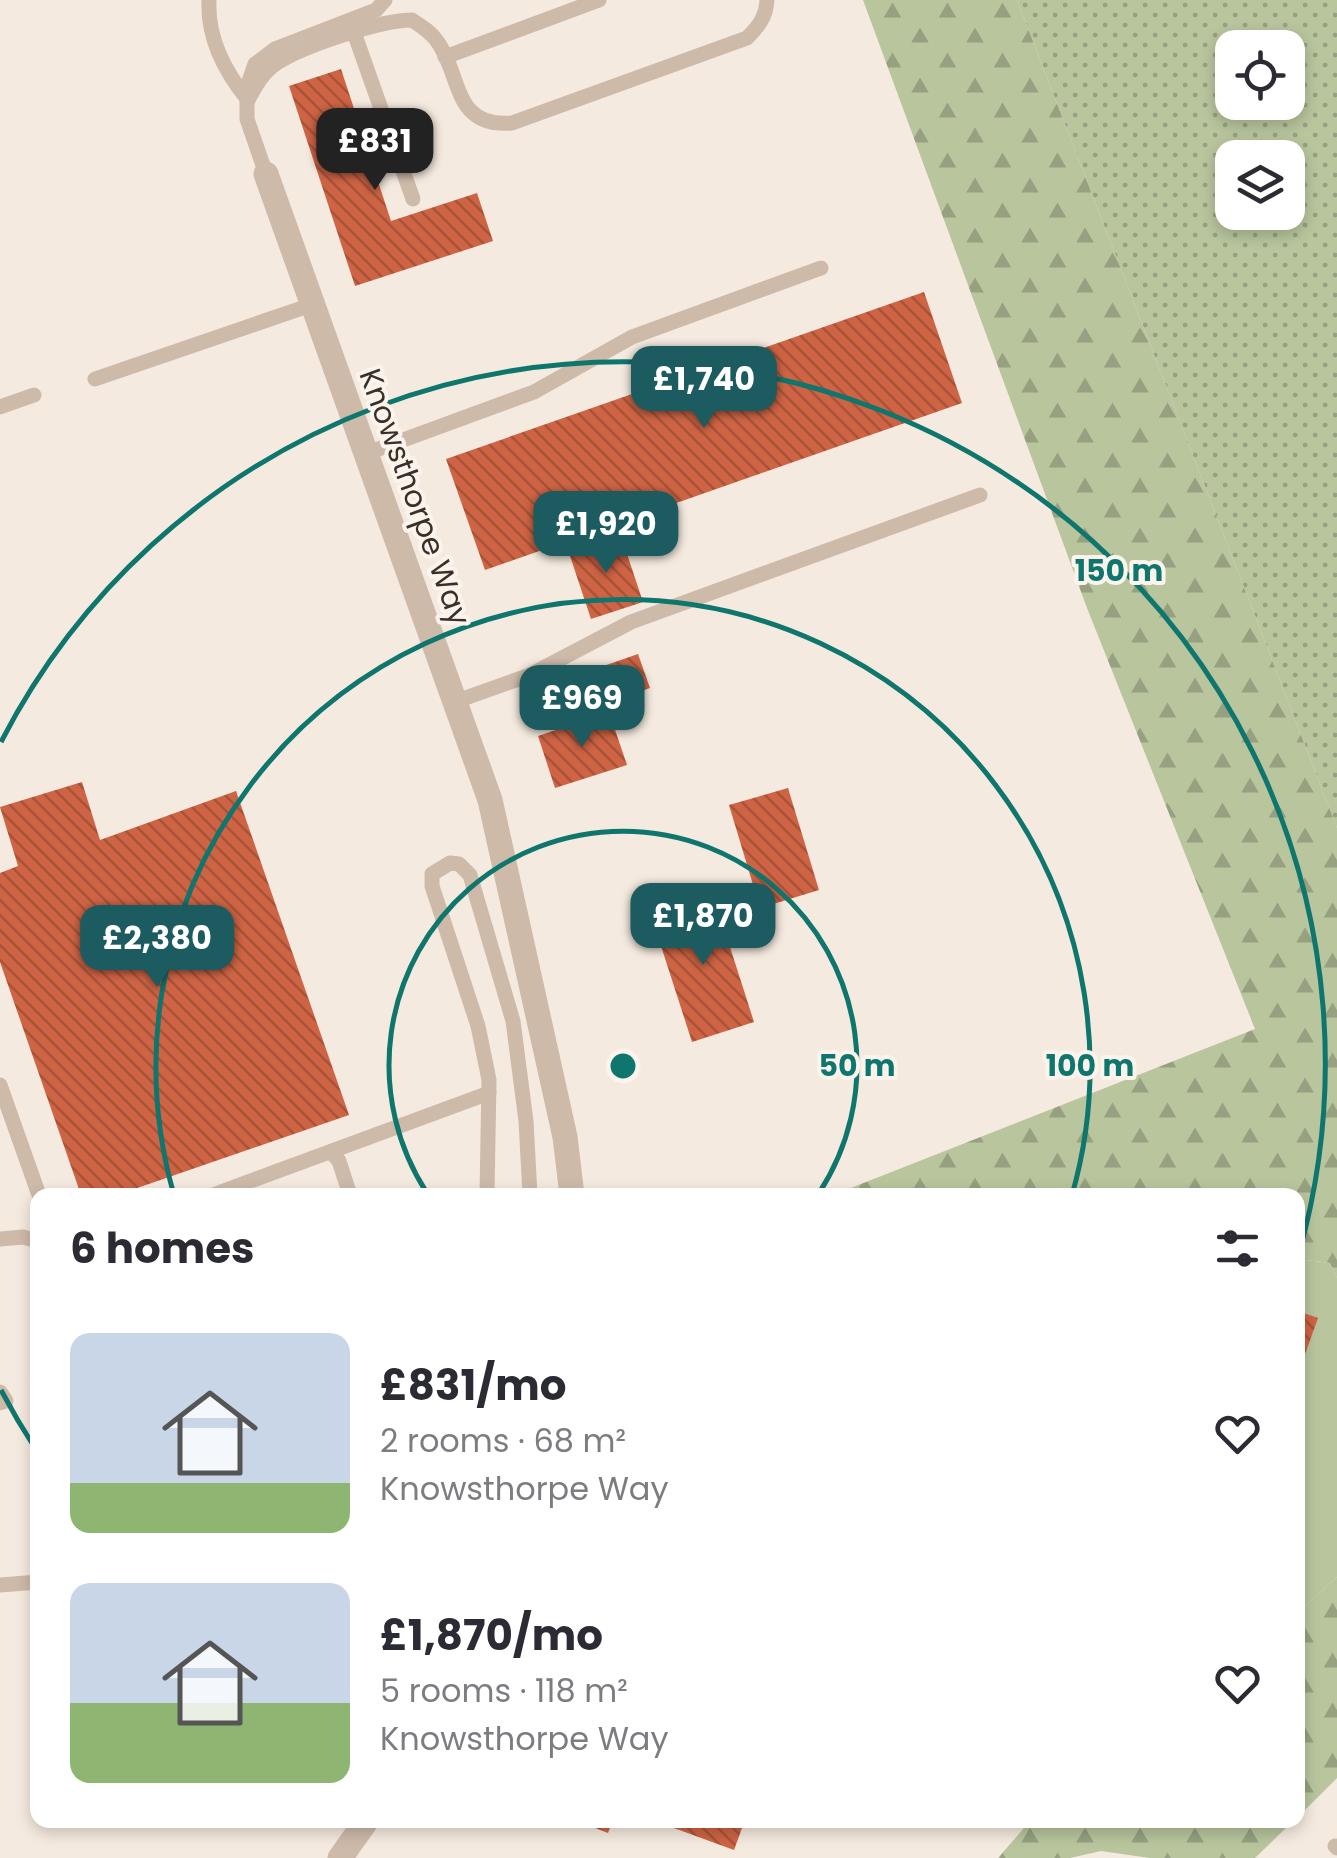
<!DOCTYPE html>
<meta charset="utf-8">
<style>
body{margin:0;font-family:Poppins,sans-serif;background:#f7f7f7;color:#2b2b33;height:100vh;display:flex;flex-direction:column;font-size:38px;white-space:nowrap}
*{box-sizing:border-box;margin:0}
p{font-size:32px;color:#7c7c81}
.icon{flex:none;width:55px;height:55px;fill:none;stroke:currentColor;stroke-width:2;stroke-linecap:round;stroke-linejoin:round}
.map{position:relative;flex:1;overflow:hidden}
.side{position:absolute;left:30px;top:1188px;width:1275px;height:640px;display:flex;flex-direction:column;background:#fff;border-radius:20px;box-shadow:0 5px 15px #0003}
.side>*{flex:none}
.buttons{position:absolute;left:1215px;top:30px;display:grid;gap:20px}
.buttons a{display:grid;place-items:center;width:90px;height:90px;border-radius:20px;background:#fff;box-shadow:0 5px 15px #0003;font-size:50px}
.price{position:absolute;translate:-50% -85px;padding:0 22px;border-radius:20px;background:#1c5c60;color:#fff;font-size:32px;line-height:65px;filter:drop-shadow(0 2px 5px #0008)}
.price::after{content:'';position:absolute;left:50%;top:60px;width:30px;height:22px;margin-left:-15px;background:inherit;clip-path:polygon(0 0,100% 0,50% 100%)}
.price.current{background:#222;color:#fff}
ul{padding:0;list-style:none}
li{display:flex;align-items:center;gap:30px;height:250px;padding:0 40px}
li span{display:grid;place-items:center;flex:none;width:280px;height:200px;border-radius:20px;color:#555}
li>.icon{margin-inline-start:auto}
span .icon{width:120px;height:120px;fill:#fffc;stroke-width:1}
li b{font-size:42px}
h2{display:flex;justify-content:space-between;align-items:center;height:120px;padding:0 40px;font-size:42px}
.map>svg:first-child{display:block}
.grass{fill:url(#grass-dots);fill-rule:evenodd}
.forest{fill:url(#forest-firs)}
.pitch{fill:#b8c59d}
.building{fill:url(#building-back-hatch)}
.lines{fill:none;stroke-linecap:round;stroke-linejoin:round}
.lane{stroke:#cebaa9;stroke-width:15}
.street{stroke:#cebaa9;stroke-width:25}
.ring{fill:none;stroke:#0f766e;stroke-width:5}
.labels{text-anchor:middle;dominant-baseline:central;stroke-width:8;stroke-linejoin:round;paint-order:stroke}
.street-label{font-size:30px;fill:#3b2f2a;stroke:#fbf4ec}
.centre{fill:#0f766e;stroke:#fbf4ec;stroke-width:5}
.ring-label{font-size:30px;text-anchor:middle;font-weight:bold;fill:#0f766e;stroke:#fbf4ec;stroke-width:8;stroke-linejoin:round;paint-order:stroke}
</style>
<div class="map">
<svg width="1337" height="1858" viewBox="0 0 1337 1858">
<defs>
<pattern id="grass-dots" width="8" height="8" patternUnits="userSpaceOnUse" patternTransform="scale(2.5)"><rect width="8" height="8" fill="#b8c59d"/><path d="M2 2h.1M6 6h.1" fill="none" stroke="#97a080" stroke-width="1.8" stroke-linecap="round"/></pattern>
<pattern id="forest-firs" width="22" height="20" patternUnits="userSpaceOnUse" patternTransform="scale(2.5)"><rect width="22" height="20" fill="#b8c59d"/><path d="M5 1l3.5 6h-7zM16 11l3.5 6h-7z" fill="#97a080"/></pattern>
<pattern id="building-back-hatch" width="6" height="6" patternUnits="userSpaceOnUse" patternTransform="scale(2.5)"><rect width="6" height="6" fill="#ce6444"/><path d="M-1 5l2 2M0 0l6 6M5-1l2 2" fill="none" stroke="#a85339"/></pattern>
</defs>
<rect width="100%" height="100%" fill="#f5eadf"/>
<path class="grass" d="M 1017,0 L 1337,0 L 1337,828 ZM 1232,48 L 1288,48 L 1288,102 L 1232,102 ZM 1232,158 L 1288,158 L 1288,212 L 1232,212 Z"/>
<g class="forest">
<path d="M 863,0 L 1017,0 L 1337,828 L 1337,1278 L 1330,1263 L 1298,1259 L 1298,1195 L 833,1195 L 1255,1029 L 1087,608 Z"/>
<path d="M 1337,1577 L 1337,1778 L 1298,1817 L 1298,1613 Z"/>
<path d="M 1031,1820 L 1294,1820 L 1255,1858 L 1150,1858 L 1101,1851 L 1070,1858 L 998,1858 Z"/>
</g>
<path class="pitch" d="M 1298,1259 L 1330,1263 L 1337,1278 L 1337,1577 L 1298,1613 Z"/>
<g class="building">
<path d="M 341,69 L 391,221 L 477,193 L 493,241 L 355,286 L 289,86 Z"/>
<path d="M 924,292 L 962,403 L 485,570 L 446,459 Z"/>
<path d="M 620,533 L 643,602 L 591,619 L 568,550 Z"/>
<path d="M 638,654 L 650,688 L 604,704 L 592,670 Z"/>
<path d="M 609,712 L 627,765 L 555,788 L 538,736 Z"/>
<path d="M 82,782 L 100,840 L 236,791 L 349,1115 L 117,1195 L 81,1195 L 0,962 L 0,873 L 18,866 L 0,807 Z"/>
<path d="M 788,788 L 819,890 L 760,908 L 729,805 Z"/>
<path d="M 713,894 L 754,1022 L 692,1042 L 651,915 Z"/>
<path d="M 1298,1311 L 1318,1318 L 1298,1374 Z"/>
<path d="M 575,1820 L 613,1820 L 608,1833 Z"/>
<path d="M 652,1820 L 745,1820 L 734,1850 Z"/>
</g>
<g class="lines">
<g class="lane">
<path d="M 209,0 C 207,38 225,72 248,100"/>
<path d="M 351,24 L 413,199"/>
<path d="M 445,57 L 599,0"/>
<path d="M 248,100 C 256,85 263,72 277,63 C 303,46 381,20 412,20 C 421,26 430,31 437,41 C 462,75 452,128 512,123 L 747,38 C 759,26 766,17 767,0"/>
<path d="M 266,174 L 247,119 L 247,87 L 255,64 L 275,49 L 376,10 L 385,0"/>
<path d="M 95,379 L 311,305"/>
<path d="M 0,407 L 34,395"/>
<path d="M 365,454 L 534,392 L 632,337 L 821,268"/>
<path d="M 454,702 L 530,675 L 631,622 L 980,495"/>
<path d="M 0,1085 L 39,1195"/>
<path d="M 331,1152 L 339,1161 L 350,1195"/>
<path d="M 213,1195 L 489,1093"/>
<path d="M 487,1195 L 489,1080 L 478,1026 L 432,886 L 432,874 L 450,863 L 459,864 L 470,875 L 513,1021 L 526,1121 L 530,1195"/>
<path d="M 0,1239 L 23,1237 L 38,1241"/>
<path d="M 0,1392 L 6,1401 L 0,1403"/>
<path d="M 0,1585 L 38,1582"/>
<path d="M 1335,1846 L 1337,1848"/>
</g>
<g class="street">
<path d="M 266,174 L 490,800 L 565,1137 L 572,1195"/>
<path d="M 340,1858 L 367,1820"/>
</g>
</g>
<g class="ring">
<path d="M427 1193A234 234 0 1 1 819 1193"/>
<path d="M174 1195A467 467 0 1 1 1072 1195"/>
<path d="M35 1448A701 701 0 0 1 1 1390M1 742A701 701 0 0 1 1299 1253"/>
</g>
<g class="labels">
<g class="street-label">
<text transform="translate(415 497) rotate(70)">Knowsthorpe Way</text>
</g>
</g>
<circle cx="623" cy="1066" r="15" class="centre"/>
<g class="ring-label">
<text x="1119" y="581">150 m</text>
<text x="857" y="1076">50 m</text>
<text x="1090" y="1076">100 m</text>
</g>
</svg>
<div class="buttons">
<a><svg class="icon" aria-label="locate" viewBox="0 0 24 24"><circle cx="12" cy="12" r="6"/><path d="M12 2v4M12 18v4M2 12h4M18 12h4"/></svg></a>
<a><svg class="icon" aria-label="layers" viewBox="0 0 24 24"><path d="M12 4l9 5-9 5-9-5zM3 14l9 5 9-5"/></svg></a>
</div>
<b class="price current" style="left:375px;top:193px">£831</b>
<b class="price" style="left:704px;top:431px">£1,740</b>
<b class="price" style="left:606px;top:576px">£1,920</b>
<b class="price" style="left:582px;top:750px">£969</b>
<b class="price" style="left:703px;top:968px">£1,870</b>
<b class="price" style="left:157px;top:990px">£2,380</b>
<section class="side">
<h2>6 homes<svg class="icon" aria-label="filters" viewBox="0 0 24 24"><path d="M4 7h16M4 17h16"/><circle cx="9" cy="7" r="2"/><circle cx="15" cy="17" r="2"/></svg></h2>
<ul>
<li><span style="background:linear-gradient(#c9d6e8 75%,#8fb573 0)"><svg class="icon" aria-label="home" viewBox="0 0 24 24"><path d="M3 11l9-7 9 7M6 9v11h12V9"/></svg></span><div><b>£831/mo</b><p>2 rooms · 68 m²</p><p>Knowsthorpe Way</p></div><svg class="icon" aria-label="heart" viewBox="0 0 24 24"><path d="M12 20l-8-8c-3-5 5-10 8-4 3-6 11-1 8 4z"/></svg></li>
<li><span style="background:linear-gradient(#c9d6e8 60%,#8fb573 0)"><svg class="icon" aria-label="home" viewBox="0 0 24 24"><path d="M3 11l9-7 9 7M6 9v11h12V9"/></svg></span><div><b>£1,870/mo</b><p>5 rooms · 118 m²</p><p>Knowsthorpe Way</p></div><svg class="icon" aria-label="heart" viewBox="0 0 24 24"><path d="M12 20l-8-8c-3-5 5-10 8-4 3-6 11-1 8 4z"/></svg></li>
</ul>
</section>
</div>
